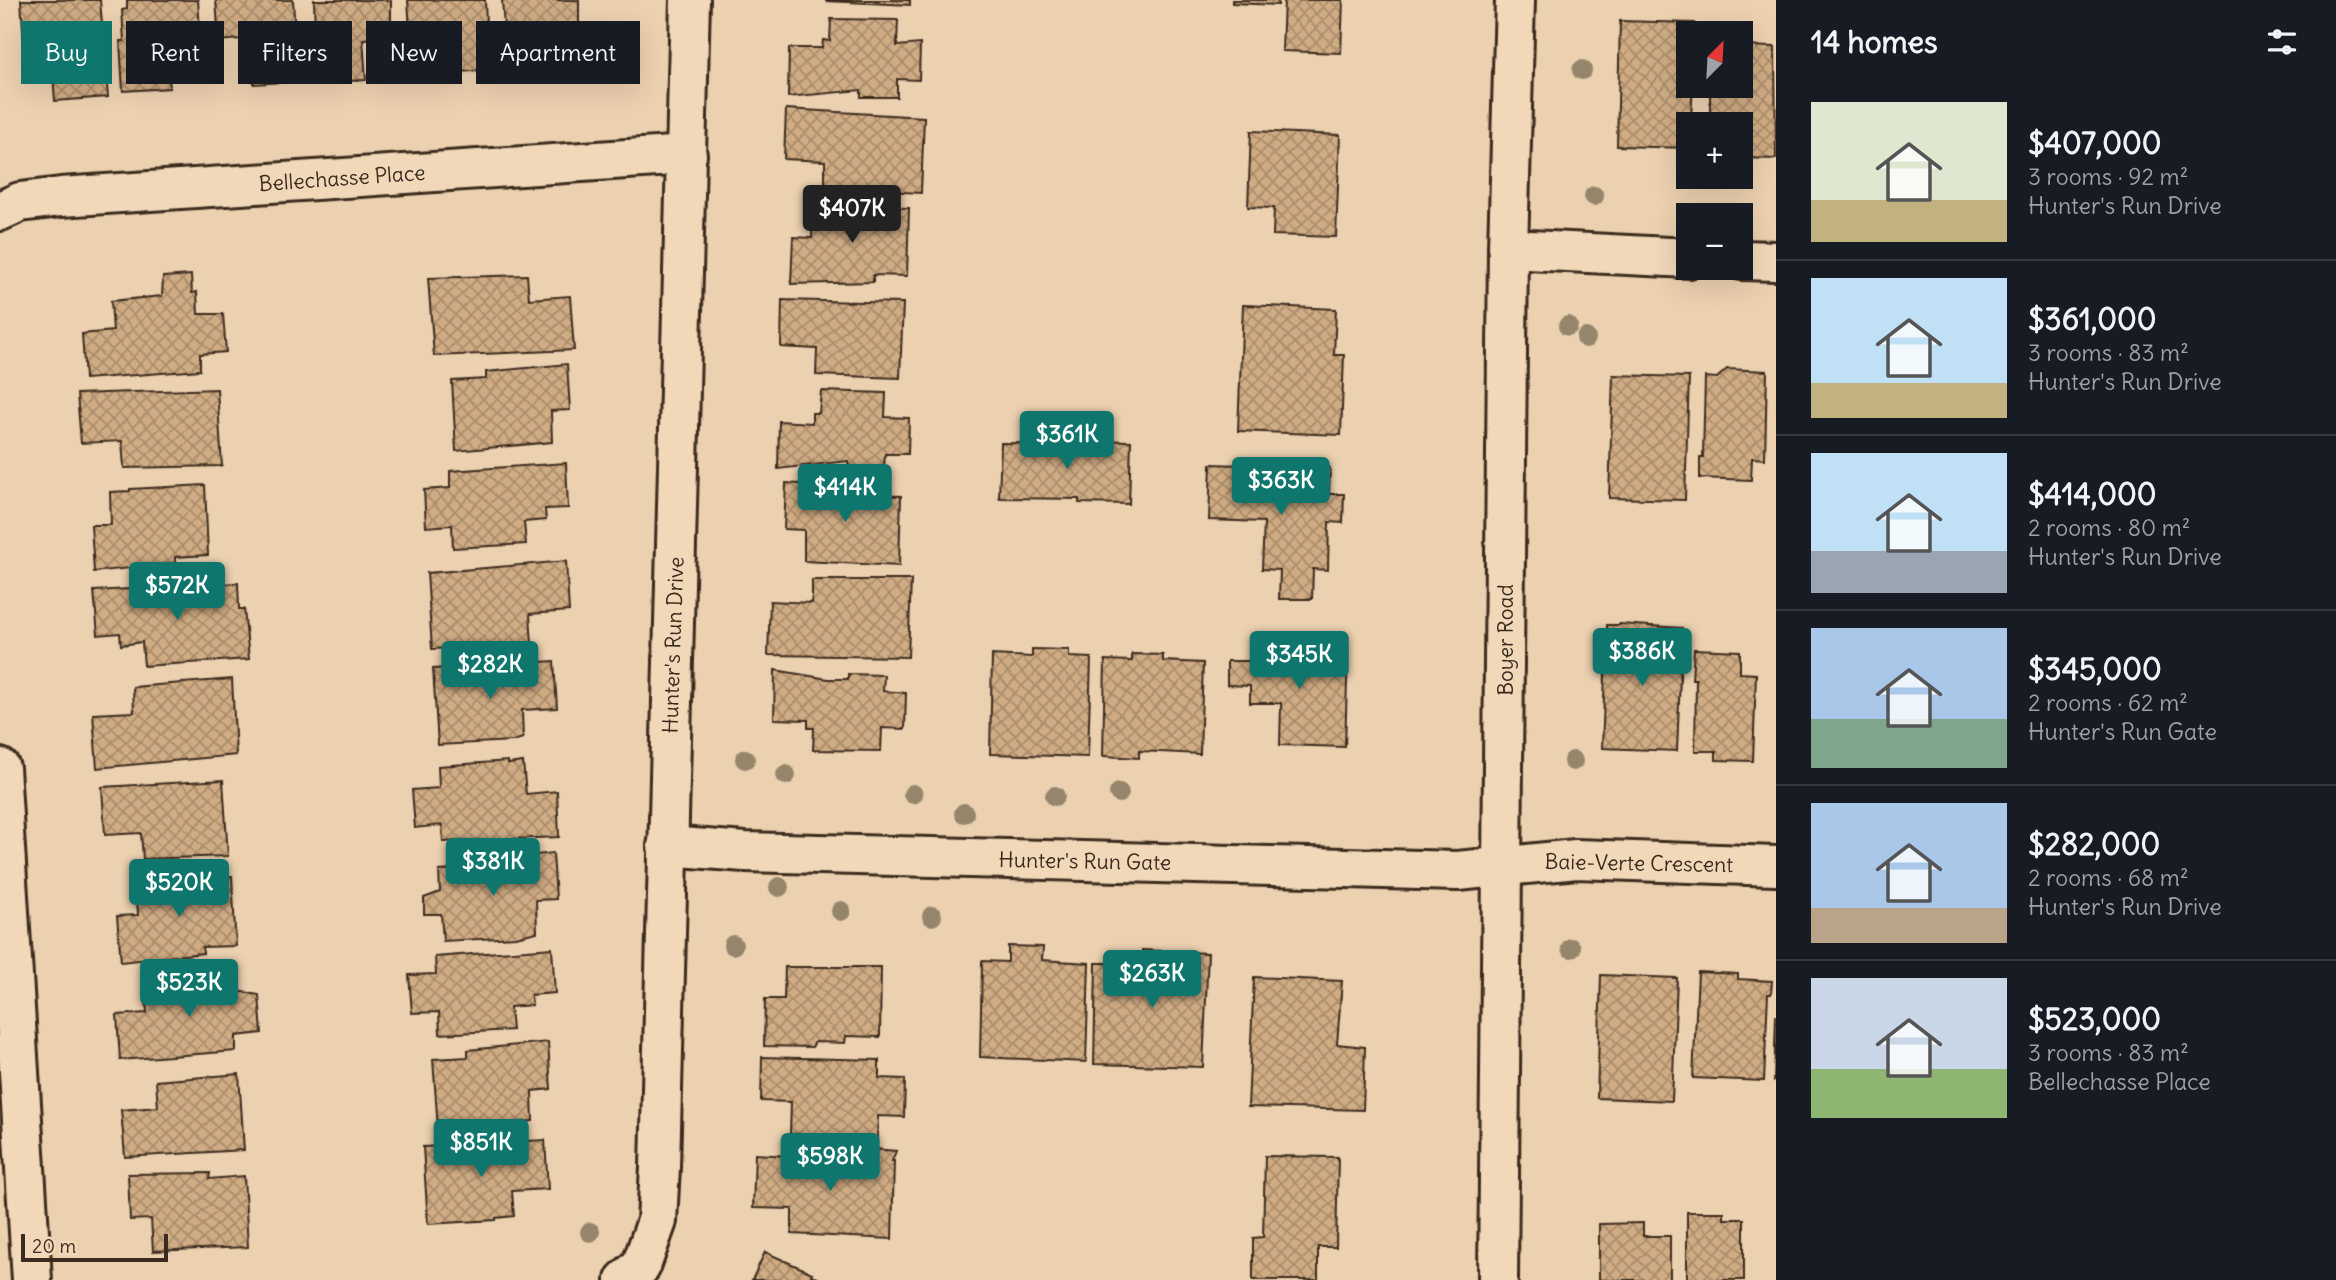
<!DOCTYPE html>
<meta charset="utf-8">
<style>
body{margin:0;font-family:Delius,sans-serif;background:#242831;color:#f1f3f6;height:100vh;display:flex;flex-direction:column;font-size:26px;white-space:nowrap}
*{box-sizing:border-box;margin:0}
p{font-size:23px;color:#9ea1a6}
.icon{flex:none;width:38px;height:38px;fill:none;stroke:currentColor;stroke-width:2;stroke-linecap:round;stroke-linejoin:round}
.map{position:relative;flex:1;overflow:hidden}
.sheet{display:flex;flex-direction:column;background:#171b24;width:560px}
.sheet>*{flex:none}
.guide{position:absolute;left:21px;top:21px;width:665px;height:63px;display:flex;gap:14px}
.needle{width:46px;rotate:24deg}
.controls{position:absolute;left:1676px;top:21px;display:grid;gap:14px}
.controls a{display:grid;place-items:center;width:77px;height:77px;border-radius:0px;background:#171b24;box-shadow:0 7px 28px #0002;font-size:35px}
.scale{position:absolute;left:21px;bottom:18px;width:147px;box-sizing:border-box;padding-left:7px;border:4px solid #3b2a1e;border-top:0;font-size:19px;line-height:24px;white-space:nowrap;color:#3b2a1e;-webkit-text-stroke:5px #f1d8b9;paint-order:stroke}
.price{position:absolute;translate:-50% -60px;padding:0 16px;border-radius:7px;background:#0f766e;color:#fff;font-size:23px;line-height:46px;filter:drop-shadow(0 2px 4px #0008)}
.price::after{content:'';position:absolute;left:50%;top:42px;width:21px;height:16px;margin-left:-10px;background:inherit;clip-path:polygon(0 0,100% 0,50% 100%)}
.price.current{background:#222;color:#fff}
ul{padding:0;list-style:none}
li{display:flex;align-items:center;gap:21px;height:175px;padding:0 35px}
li+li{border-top:2px solid #363941}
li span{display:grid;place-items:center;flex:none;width:196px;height:140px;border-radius:0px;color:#555}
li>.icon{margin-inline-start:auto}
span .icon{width:84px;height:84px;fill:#fffc;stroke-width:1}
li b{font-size:30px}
h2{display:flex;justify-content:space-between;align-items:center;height:84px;padding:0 35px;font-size:30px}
.tag{padding:0 24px;border-radius:0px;background:#171b24;box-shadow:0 7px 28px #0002;font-size:24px;line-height:63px}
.tag.current{background:#0f766e;color:#fff}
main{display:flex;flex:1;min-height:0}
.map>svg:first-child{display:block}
.building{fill:url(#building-cross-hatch);stroke:#3b2a1e;stroke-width:2}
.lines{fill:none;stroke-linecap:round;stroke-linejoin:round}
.minor-casing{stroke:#3b2a1e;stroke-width:44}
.minor{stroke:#f1d8b9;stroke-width:38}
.tree{fill:#95856b}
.labels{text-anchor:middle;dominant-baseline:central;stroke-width:5;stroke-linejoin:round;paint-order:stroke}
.street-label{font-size:21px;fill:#3b2a1e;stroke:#f1d8b9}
</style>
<main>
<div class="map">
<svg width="1776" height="1280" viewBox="0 0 1776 1280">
<defs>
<pattern id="building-cross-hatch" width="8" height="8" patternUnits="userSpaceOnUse" patternTransform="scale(1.75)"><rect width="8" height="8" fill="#d0ac84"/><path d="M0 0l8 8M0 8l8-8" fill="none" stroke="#aa8c6b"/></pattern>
</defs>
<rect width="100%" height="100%" fill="#ecd1b0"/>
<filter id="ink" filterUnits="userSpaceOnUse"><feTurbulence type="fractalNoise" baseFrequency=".0143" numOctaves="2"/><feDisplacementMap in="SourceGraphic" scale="14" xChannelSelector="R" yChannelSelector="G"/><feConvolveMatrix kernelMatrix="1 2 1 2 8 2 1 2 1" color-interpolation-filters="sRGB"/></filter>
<g filter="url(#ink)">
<g class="building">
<path d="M 21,0 L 100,0 L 108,97 L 55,101 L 52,61 L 28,62 L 27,46 L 24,46 Z"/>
<path d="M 127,0 L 198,0 L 201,46 L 198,46 L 200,65 L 168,68 L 170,88 L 123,91 L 120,41 L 124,41 L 122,10 L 127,9 Z"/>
<path d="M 216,0 L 293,0 L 296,49 L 293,49 L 299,81 L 254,84 L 253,60 L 243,61 L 241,39 L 219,41 Z"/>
<path d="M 314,0 L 391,0 L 391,37 L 363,39 L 366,80 L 316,83 L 312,31 L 315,31 Z"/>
<path d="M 408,0 L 485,0 L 486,24 L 483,25 L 489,70 L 442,73 L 440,38 L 413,39 L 413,29 L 410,30 Z"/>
<path d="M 502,0 L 579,0 L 579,29 L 553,30 L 555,67 L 507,70 Z"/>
<path d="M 826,0 L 910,0 L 910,5 L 826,1 Z"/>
<path d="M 1232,0 L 1278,0 L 1278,5 L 1232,3 Z"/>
<path d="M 1284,0 L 1343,0 L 1341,53 L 1282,51 Z"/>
<path d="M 831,19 L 898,20 L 897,46 L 920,44 L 919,80 L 897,79 L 897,97 L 861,97 L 861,90 L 788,97 L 789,48 L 822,48 L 823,40 L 830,41 Z"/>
<path d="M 1620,21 L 1694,23 L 1694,33 L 1689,33 L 1689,86 L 1693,86 L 1689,148 L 1617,146 Z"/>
<path d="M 1741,46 L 1775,47 L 1776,159 L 1741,158 L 1741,124 L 1710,124 L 1710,86 L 1741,86 Z"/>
<path d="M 786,109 L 924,117 L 921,193 L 825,188 L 825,161 L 784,159 Z"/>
<path d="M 1251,131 L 1340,135 L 1336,237 L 1273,235 L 1274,208 L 1248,207 Z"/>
<path d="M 813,205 L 909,208 L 907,276 L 873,275 L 873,282 L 791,284 L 793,237 L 812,238 Z"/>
<path d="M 191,275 L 192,293 L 197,292 L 198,314 L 223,314 L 226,352 L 200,354 L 200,370 L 85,379 L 82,334 L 113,331 L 111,301 L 162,296 L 163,277 Z"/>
<path d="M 527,275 L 529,299 L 570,296 L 574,350 L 434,356 L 428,278 Z"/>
<path d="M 782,300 L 903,303 L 900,378 L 816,375 L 817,349 L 781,347 Z"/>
<path d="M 1243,305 L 1336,309 L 1334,355 L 1344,355 L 1341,435 L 1238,431 Z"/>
<path d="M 567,364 L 570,410 L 551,411 L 552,442 L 456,451 L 452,381 L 486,379 L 486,372 Z"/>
<path d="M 1727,369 L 1767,371 L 1765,459 L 1752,458 L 1751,480 L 1700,478 L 1700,457 L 1703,457 L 1705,377 L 1717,378 Z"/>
<path d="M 1613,375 L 1689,377 L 1685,500 L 1609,498 Z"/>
<path d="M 217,389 L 222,466 L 124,468 L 122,441 L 81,443 L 77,394 Z"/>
<path d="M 821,391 L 886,393 L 885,417 L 909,418 L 908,454 L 885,454 L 884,468 L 849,467 L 848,461 L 778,469 L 779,421 L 812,423 L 812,413 L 819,413 Z"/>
<path d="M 1080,440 L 1131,441 L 1129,504 L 1079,503 L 1079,499 L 999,498 L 1001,443 L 1081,444 Z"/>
<path d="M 566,463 L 568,508 L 545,509 L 546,520 L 524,522 L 526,544 L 453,548 L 452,525 L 426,527 L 424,490 L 450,488 L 450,471 Z"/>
<path d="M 1211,464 L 1330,468 L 1329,494 L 1344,494 L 1343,523 L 1329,522 L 1328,570 L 1313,569 L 1312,599 L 1279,599 L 1280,570 L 1262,569 L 1264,522 L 1209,520 Z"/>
<path d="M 786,483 L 867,489 L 867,495 L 901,496 L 899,566 L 804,561 L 804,530 L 784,529 Z"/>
<path d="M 205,485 L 208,555 L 175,557 L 175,563 L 94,572 L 91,525 L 111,525 L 110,492 L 130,491 L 130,489 Z"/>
<path d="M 566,561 L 569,611 L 530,614 L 532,644 L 432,649 L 427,573 Z"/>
<path d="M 812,580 L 911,580 L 908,657 L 768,655 L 770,601 L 812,603 Z"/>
<path d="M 238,583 L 239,609 L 244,609 L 249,659 L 144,666 L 142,642 L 121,645 L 120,633 L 98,635 L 94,591 Z"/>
<path d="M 1619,624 L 1682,628 L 1677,751 L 1602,748 L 1607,625 L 1619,625 Z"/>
<path d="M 1251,646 L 1348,649 L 1345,747 L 1280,745 L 1281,703 L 1250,703 L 1250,686 L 1227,685 L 1227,661 L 1250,661 Z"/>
<path d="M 1032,649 L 1069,650 L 1069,657 L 1091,658 L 1088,757 L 990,754 L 992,655 L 1032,657 Z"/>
<path d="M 1694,649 L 1740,651 L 1740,673 L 1756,674 L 1753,761 L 1716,760 L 1716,751 L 1695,751 L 1696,679 L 1692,679 Z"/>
<path d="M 1132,654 L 1163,655 L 1163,661 L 1203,663 L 1200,754 L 1139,751 L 1139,758 L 1103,756 L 1105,660 L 1132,661 Z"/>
<path d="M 554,661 L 557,708 L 522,710 L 523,738 L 513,741 L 438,745 L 433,669 Z"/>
<path d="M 775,670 L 828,679 L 848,679 L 848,674 L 884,675 L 883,691 L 906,693 L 905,729 L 882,728 L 881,751 L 813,750 L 814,728 L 808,728 L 808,720 L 774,719 Z"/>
<path d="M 232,679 L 236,755 L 97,768 L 93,714 L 134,712 L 133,687 Z"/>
<path d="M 508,761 L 508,764 L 523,762 L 526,794 L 557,791 L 559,837 L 443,842 L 442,825 L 415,828 L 412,790 L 439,788 L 438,766 Z"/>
<path d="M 223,780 L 228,856 L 143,859 L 141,833 L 105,835 L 102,787 Z"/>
<path d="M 553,853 L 556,899 L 536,900 L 537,932 L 516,937 L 443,941 L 441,914 L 424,914 L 424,898 L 440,892 L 439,871 L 472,869 L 472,862 Z"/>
<path d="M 232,876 L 236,946 L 202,947 L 203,953 L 121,962 L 117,916 L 138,915 L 136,884 Z"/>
<path d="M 1008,946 L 1043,947 L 1042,960 L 1089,963 L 1086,1062 L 980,1057 L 982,961 L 1008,962 Z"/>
<path d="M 552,948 L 555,993 L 531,995 L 532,1005 L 510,1007 L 512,1030 L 440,1034 L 439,1012 L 412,1013 L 409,975 L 436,974 L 435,957 Z"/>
<path d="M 1142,950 L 1208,953 L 1203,1067 L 1094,1064 L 1096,963 L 1142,963 Z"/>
<path d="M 785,967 L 881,967 L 880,1037 L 846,1036 L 845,1043 L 815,1042 L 812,1047 L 764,1046 L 765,999 L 784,999 Z"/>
<path d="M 1698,972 L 1738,974 L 1738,979 L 1772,981 L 1771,994 L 1768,994 L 1764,1081 L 1693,1078 Z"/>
<path d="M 231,975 L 232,990 L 259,995 L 262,1033 L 236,1036 L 236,1051 L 120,1060 L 117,1015 L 147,1013 L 145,981 Z"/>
<path d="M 1601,975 L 1677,978 L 1672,1101 L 1597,1098 Z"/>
<path d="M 1254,977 L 1342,981 L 1337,1044 L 1365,1047 L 1363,1110 L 1248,1107 Z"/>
<path d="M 1776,1015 L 1776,1081 L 1774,1081 Z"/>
<path d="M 548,1042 L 551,1089 L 532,1091 L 533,1121 L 438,1130 L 433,1059 L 468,1057 L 468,1050 Z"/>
<path d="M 762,1057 L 879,1060 L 879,1078 L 905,1079 L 904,1117 L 878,1116 L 877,1138 L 805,1136 L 806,1134 L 790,1134 L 791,1102 L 761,1101 Z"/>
<path d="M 239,1074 L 244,1150 L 125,1157 L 121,1110 L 158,1107 L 156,1081 Z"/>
<path d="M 545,1140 L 548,1189 L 512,1191 L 514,1216 L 496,1218 L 496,1220 L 428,1224 L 423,1147 Z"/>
<path d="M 873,1149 L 896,1151 L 892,1161 L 894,1161 L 892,1239 L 792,1234 L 792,1209 L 753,1208 L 755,1154 L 868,1160 Z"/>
<path d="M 1265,1156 L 1338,1157 L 1336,1247 L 1318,1247 L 1318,1280 L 1253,1280 L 1253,1238 L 1263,1237 Z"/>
<path d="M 210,1173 L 209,1179 L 244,1176 L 248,1247 L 153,1251 L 151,1219 L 130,1220 L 128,1174 Z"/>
<path d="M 1687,1212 L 1724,1212 L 1724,1219 L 1744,1219 L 1744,1280 L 1687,1280 Z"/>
<path d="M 1643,1223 L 1643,1236 L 1670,1236 L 1670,1280 L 1599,1280 L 1599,1224 Z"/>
<path d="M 765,1252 L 812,1273 L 811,1275 L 822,1280 L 752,1280 Z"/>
</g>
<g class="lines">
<defs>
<g id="minor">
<path d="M 0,211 L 20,202 L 61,197 L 687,155"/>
<path d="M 1508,249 L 1689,258"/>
<path d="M 1741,260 L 1776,261"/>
<path d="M 0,768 L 32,1280"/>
<path d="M 667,846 L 745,852 L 1458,871 L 1576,859 L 1776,866"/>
<path d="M 625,1280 L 641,1266 L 657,1221 L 660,1167 L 690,0"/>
<path d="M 1498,1280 L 1508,249 L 1515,0"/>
</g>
</defs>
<use href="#minor" class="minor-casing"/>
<use href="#minor" class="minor"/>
</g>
<g class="tree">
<circle cx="1582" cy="70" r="10"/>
<circle cx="1594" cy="196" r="10"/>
<circle cx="1568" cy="326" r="10"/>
<circle cx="1586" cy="338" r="10"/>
<circle cx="745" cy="759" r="10"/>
<circle cx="1573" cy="761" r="10"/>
<circle cx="786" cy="775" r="10"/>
<circle cx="1119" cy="793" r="10"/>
<circle cx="913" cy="794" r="10"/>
<circle cx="1055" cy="796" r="10"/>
<circle cx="964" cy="813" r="10"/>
<circle cx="779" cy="887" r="10"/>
<circle cx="841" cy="911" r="10"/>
<circle cx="932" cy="916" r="10"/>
<circle cx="733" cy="945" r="10"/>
<circle cx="1571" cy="948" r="10"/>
<circle cx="590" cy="1232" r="10"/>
</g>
</g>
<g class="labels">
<g class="street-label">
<text transform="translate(342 178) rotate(-4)">Bellechasse Place</text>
<text transform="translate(1505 640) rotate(-90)">Boyer Road</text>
<text transform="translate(673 645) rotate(-88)">Hunter's Run Drive</text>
<text transform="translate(1085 861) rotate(1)">Hunter's Run Gate</text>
<text transform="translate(1639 863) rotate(1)">Baie-Verte Crescent</text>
</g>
</g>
</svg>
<div class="controls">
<a><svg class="needle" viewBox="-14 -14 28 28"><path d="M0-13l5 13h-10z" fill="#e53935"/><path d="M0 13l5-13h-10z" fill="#9ea1a6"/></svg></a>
<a>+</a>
<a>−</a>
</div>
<div class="scale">20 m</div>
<b class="price current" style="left:852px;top:245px">$407K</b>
<b class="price" style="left:1067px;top:471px">$361K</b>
<b class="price" style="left:1281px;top:517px">$363K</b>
<b class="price" style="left:845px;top:524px">$414K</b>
<b class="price" style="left:177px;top:622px">$572K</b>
<b class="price" style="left:1642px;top:688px">$386K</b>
<b class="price" style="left:1299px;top:691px">$345K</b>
<b class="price" style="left:490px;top:701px">$282K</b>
<b class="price" style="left:493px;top:898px">$381K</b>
<b class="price" style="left:179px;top:919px">$520K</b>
<b class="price" style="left:1152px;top:1010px">$263K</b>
<b class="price" style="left:189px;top:1019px">$523K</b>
<b class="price" style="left:481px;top:1179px">$851K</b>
<b class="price" style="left:830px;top:1193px">$598K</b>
<div class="guide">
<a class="tag current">Buy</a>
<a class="tag">Rent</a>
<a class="tag">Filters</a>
<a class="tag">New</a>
<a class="tag">Apartment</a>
</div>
</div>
<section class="sheet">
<h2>14 homes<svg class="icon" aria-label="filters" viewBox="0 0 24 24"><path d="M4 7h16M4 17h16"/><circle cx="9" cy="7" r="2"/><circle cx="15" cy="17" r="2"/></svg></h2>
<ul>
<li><span style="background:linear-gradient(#dfe7d0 70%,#c2b280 0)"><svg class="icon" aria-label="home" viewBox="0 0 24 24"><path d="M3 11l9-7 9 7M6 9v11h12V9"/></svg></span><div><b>$407,000</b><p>3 rooms · 92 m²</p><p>Hunter's Run Drive</p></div></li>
<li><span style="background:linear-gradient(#bfe0f5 75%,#c2b280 0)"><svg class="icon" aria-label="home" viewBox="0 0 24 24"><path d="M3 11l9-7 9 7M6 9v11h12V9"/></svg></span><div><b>$361,000</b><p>3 rooms · 83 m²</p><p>Hunter's Run Drive</p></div></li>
<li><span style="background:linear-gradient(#bfe0f5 70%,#9aa5b1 0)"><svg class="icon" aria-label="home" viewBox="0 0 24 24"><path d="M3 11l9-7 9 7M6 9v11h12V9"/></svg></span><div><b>$414,000</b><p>2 rooms · 80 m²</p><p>Hunter's Run Drive</p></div></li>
<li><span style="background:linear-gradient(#a9c7e8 65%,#7fa58c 0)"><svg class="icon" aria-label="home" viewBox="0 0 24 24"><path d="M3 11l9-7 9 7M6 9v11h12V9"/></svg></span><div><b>$345,000</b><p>2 rooms · 62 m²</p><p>Hunter's Run Gate</p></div></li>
<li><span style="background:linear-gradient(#a9c7e8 75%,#b9a48a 0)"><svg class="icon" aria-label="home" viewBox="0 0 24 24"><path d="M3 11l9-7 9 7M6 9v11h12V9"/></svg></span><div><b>$282,000</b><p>2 rooms · 68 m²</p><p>Hunter's Run Drive</p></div></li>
<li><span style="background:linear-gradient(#c9d6e8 65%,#8fb573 0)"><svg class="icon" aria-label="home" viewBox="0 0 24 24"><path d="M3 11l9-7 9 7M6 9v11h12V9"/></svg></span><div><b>$523,000</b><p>3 rooms · 83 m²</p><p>Bellechasse Place</p></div></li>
</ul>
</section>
</main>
